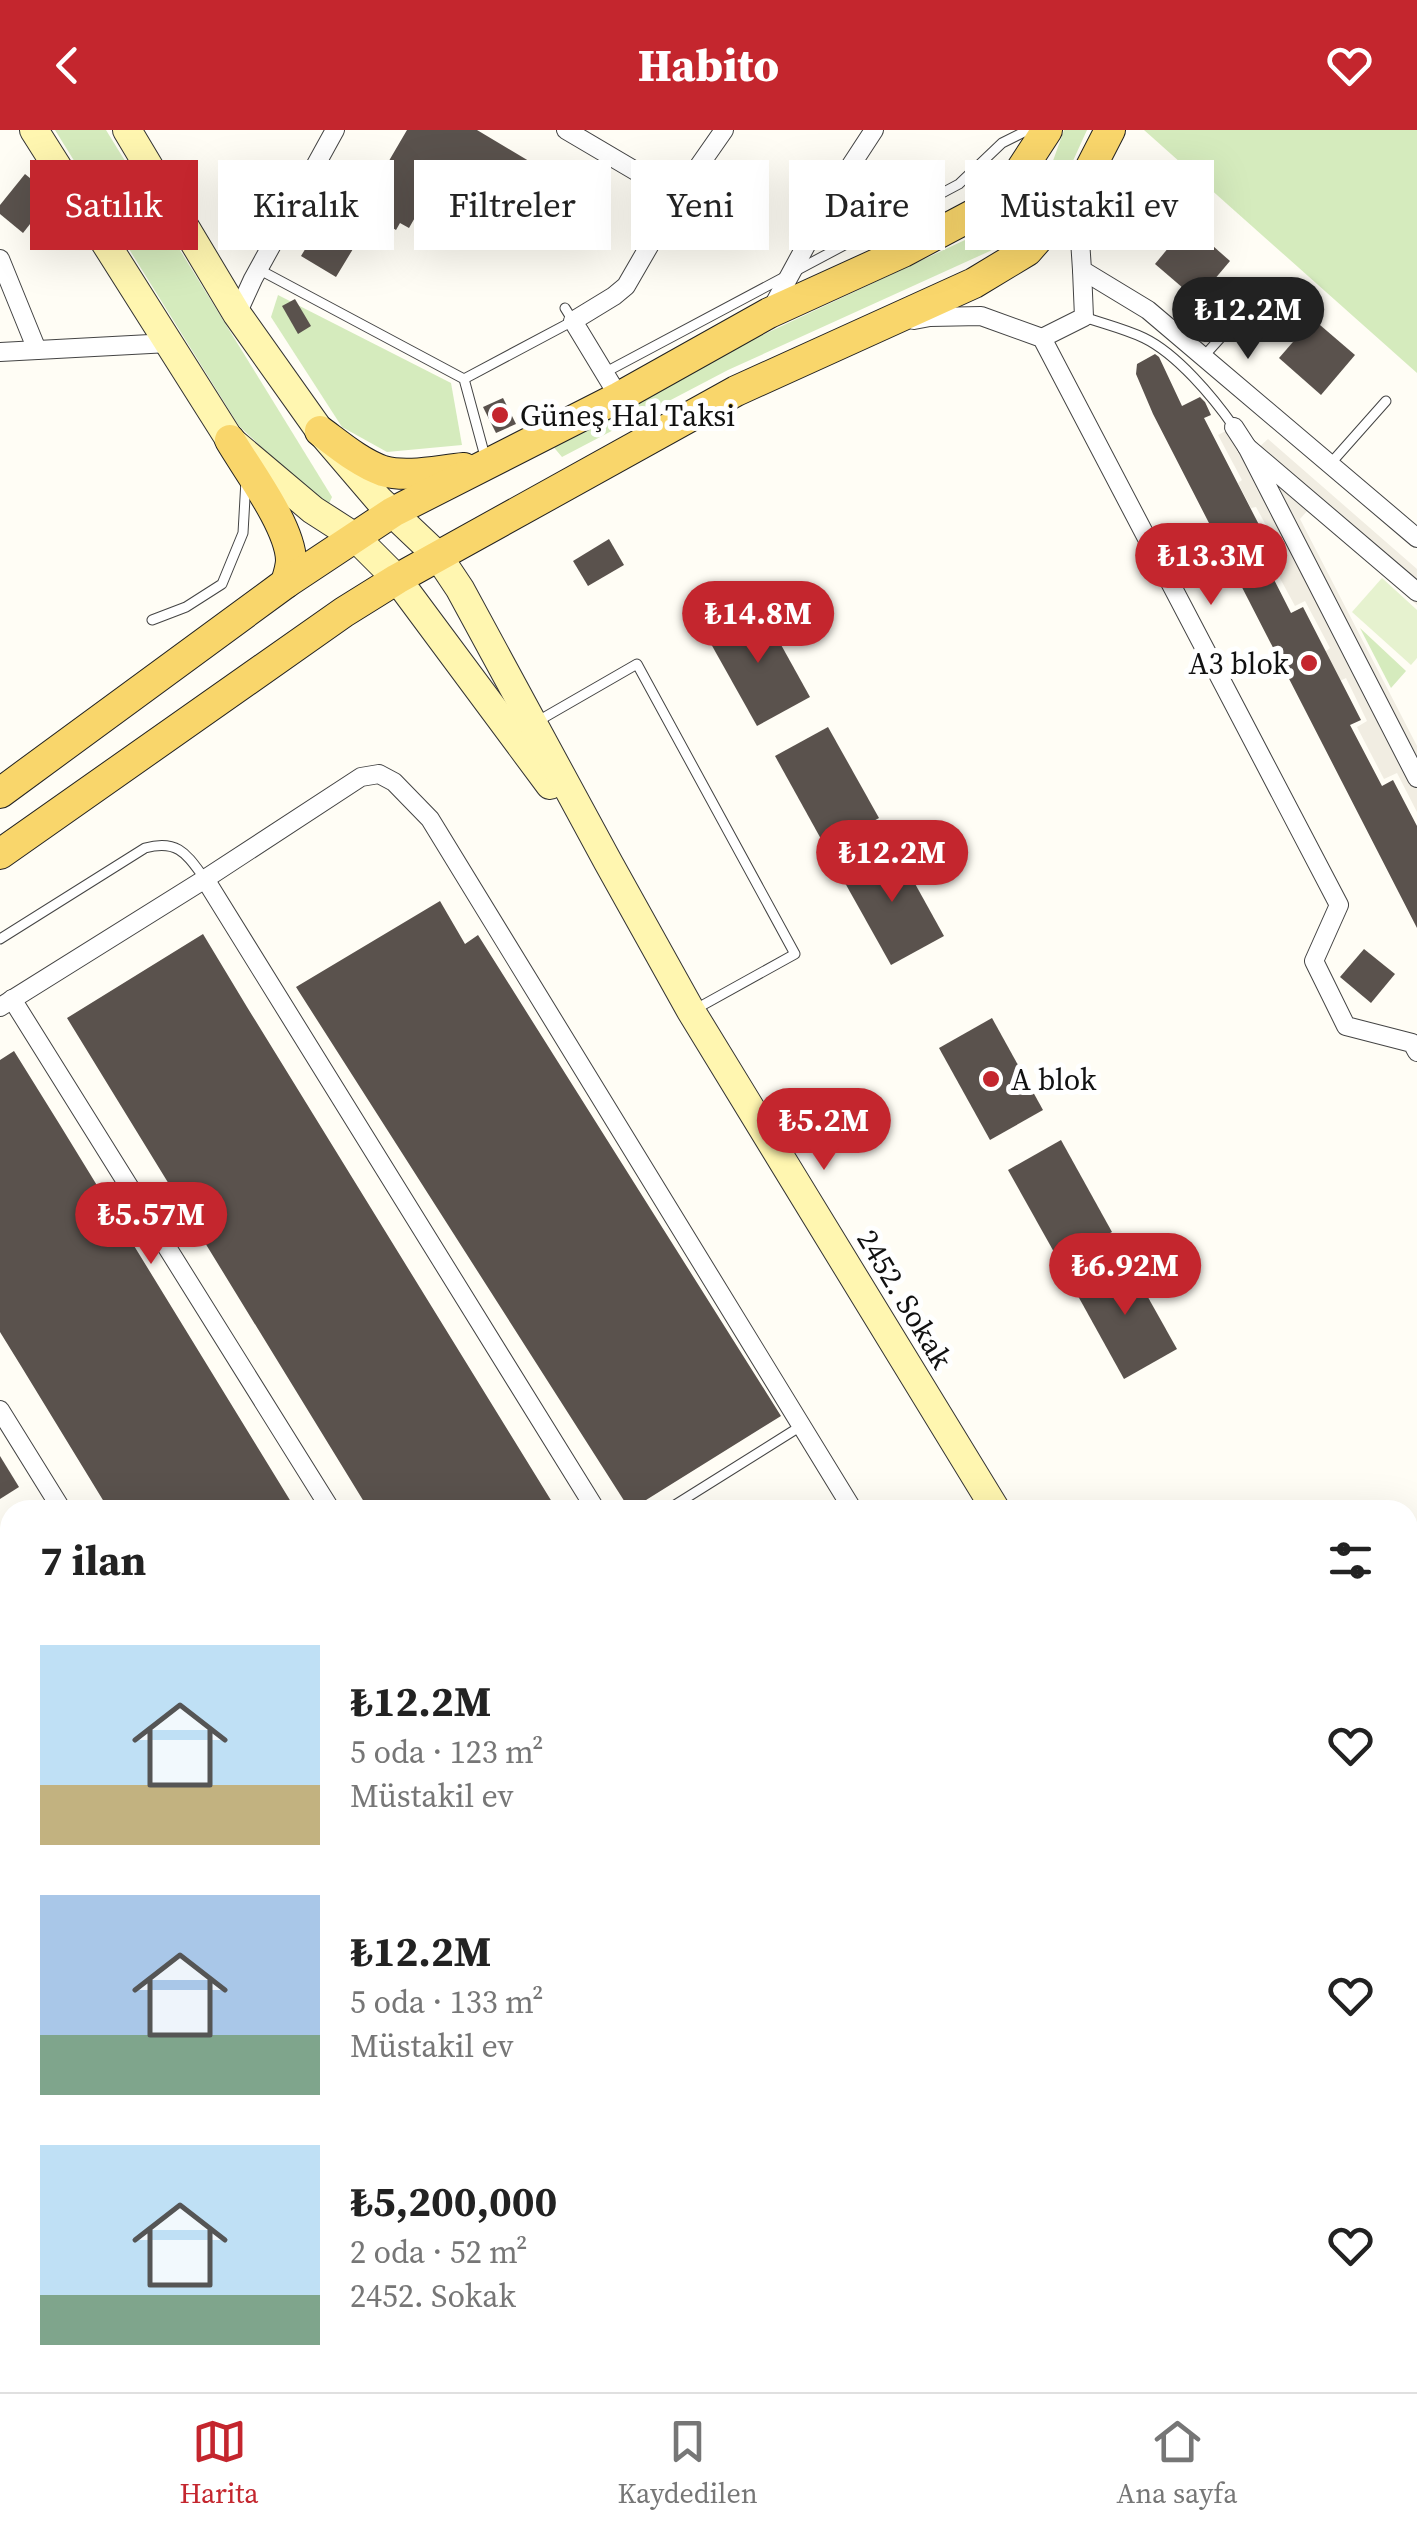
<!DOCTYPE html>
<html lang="tr">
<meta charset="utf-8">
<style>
body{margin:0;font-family:"Source Serif 4",serif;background:#f2f2f2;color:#222;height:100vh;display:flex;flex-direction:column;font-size:38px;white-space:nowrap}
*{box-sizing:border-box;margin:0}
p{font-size:32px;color:#767676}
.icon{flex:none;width:55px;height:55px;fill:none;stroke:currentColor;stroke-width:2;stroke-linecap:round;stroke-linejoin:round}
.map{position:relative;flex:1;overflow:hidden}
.panel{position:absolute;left:0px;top:1370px;width:1418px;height:892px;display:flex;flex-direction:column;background:#fff;border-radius:30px 30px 0 0;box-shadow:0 10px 40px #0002}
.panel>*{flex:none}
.banner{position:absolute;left:30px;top:30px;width:1358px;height:90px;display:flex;gap:20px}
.price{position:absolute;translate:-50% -85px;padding:0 22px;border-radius:35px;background:#c4262e;color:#fff;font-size:32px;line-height:65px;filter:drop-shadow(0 2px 5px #0008)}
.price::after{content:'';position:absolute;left:50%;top:60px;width:30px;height:22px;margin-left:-15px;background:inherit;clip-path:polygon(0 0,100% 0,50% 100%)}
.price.current{background:#222;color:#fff}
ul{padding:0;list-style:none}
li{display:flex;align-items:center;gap:30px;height:250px;padding:0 40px}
li span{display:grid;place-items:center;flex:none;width:280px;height:200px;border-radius:0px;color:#555}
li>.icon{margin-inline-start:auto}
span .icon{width:120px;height:120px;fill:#fffc;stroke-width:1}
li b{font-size:42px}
h2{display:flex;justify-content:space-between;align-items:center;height:120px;padding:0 40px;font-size:42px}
.tag{padding:0 35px;border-radius:0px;background:#fff;box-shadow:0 10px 40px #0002;font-size:35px;line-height:90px}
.tag.current{background:#c4262e;color:#fff}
header{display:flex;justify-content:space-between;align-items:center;height:130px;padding:0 40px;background:#c4262e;color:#fff;font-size:45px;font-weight:800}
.tab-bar{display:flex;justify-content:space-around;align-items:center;height:140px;border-top:2px solid #e0e0e0;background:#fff;font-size:28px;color:#767676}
.tab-bar a{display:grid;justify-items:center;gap:5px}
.tab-bar .current{color:#c4262e}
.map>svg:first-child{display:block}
.green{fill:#d5ebbd}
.pitch{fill:#e6f2cf}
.plaza{fill:#f1ede2}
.building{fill:#5a524d}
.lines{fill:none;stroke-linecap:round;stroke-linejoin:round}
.lane-casing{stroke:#444;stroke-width:11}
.street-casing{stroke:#444;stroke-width:20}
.secondary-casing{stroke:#333;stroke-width:30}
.primary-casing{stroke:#222;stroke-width:32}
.lane{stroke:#fff;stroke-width:9}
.street{stroke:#fff;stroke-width:18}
.secondary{stroke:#fff6b0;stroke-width:28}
.primary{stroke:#f9d66b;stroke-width:30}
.poi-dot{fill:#c4262e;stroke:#fff;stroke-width:4}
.labels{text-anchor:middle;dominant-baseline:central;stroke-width:10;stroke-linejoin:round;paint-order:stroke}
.poi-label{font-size:30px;fill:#111;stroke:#fff;text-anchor:start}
.street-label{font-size:30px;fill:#111;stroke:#fff}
</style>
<header><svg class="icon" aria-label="back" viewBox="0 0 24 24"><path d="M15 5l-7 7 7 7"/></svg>Habito<svg class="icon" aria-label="heart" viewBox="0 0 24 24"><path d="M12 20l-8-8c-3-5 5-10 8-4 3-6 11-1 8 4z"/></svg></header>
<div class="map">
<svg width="1417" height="2262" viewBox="0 0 1417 2262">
<rect width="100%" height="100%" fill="#fffdf5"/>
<g class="green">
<path d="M 55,0 L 106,0 L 332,367 L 327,378 L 239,296 Z"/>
<path d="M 1064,0 L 1087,0 L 1062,55 L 1031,92 L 990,121 L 728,240 L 562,327 L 551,314 L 724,223 L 982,102 L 1019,74 L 1049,42 Z"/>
<path d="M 1144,0 L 1417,0 L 1417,243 Z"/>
<path d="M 278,165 L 451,253 L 462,315 L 387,322 L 342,297 L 271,187 Z"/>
<path d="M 1360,498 L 1406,541 L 1391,558 Z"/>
<path d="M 1417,1958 L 1417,2119 L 1411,2121 L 1408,2115 L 1408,1962 Z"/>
</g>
<path class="pitch" d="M 1382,448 L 1417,480 L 1417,528 L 1411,535 L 1352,482 Z"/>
<path class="plaza" d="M 1241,293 L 1258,318 L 1268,309 L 1417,439 L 1417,475 L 1308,380 L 1300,389 L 1417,616 L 1417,682 L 1397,643 L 1384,649 L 1357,597 L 1367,591 L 1346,548 L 1340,551 L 1325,522 L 1330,518 L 1305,471 L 1295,476 L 1269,428 L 1280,421 L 1256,377 L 1251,378 L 1238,353 L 1242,350 L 1218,305 Z"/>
<g class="building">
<path d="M 407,0 L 477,0 L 549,43 L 522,87 L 467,54 L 429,63 L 409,98 L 400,93 L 396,100 L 373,86 L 336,147 L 301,126 L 336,68 L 359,82 Z"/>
<path d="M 25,44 L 52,66 L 23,103 L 0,84 L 0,75 Z"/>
<path d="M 1188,94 L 1230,131 L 1197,170 L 1155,134 Z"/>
<path d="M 295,169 L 311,196 L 298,204 L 282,176 Z"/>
<path d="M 1313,189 L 1355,225 L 1321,265 L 1279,228 Z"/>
<path d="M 1155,224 L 1159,227 L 1182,276 L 1200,267 L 1205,272 L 1211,285 L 1204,288 L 1272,420 L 1262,426 L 1291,483 L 1303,477 L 1361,590 L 1350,595 L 1382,656 L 1393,650 L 1417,696 L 1417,798 L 1153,284 L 1136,244 L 1137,234 Z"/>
<path d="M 503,268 L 516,294 L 496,303 L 483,277 Z"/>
<path d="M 609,409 L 624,435 L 588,456 L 573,431 Z"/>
<path d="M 759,475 L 810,567 L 757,596 L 706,505 Z"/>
<path d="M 828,597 L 879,688 L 826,718 L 775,626 Z"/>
<path d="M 893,714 L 944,806 L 891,835 L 840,744 Z"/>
<path d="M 440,771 L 465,814 L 478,805 L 781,1286 L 630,1380 L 296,857 Z"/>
<path d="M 203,804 L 247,877 L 557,1380 L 369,1380 L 350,1349 L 67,888 Z"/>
<path d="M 1364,819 L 1395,844 L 1371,873 L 1340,847 Z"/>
<path d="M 992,888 L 1043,980 L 990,1010 L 939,918 Z"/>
<path d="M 14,921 L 60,995 L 296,1380 L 109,1380 L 21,1236 L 0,1202 L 0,930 Z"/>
<path d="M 1061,1010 L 1112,1102 L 1059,1131 L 1008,1040 Z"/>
<path d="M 1126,1128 L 1177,1219 L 1124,1249 L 1073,1157 Z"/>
<path d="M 0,1326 L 19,1357 L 0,1369 Z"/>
</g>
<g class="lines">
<defs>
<g id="lane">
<path d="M 258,139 L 464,249 L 486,330"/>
<path d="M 1084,187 C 1104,194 1125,199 1144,208 C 1177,224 1213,267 1234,297"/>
<path d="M 1204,226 L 1263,161"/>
<path d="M 604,243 L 959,54 L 1002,13 L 1026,1"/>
<path d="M 464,249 L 573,191 L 565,178"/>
<path d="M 1331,333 L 1386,271"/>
<path d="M 152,490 L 186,477 L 222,454 L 243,403 L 246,350"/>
<path d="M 538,591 L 637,534 L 795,824 L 694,880"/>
<path d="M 0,809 L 145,718 C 179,709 187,725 205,749"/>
<path d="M 667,1380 L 801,1296"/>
<path d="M 0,1612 L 10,1627"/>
<path d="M 474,2252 L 480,2262"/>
<path d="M 722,2252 L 727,2262"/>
<path d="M 599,2262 L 606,2252"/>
</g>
<g id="street">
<path d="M 566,0 L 678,66"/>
<path d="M 1077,64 L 1082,140 L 1148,180 L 1417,408"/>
<path d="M 0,129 L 37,220"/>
<path d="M 772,178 L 842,49 L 874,0"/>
<path d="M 237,184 L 253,149 L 335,0"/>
<path d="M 914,190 L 930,187 L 981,186 L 1042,208 L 1339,775 L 1314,831 L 1346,896 L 1412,913 L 1417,922"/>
<path d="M 1042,208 L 1084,187 L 1082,140"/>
<path d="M 0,222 L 169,213"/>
<path d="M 619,267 L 573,191 L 614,166 L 626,156 L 678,66 L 724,0"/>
<path d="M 1234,297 L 1247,317"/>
<path d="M 1417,462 L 1247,317 L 1417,648"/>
<path d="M 205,749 L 596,1380"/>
<path d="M 12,869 L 331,1380"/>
<path d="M 0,877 L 205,749 L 361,647 L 379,644 L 394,652 L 430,689 L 853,1380"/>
<path d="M 0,1280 L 62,1380"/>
<path d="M 1408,1602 L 1417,1612"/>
<path d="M 1408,1692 L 1417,1685"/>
<path d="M 0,2045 L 10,2062"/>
<path d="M 133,2252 L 142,2262"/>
<path d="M 1008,2252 L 1013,2262"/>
<path d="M 271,2262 L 286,2252"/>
<path d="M 337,2262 L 352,2252"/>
<path d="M 1127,2262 L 1147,2252"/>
</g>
<g id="secondary">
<path d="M 34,0 L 230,310 L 313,380 L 355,407 L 397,449 L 550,655"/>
<path d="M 127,0 L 237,184 L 320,301 L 379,370 L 438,426 L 460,459 L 608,732 L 691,881 L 996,1380"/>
<path d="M 1408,2148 L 1417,2165"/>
<path d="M 1408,2223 L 1417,2239"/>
</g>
<g id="primary">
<path d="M 320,301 C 339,315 360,333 383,341 C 408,348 439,340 464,338"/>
<path d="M 230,310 C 247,339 290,396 291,430 C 291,437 288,446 286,453"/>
<path d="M 0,663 L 286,453 L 393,382 L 619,267 L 769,183 L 903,122 L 982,80 L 1019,43 L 1047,0"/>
<path d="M 0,724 L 344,482 L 397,449 L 736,261 L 974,153 L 1027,121 L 1077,64 L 1110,0"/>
<path d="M 1408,1421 L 1417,1410"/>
<path d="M 1408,1504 L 1417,1493"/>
<path d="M 748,2262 L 756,2252"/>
<path d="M 816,2262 L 824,2252"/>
</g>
</defs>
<use href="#lane" class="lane-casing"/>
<use href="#street" class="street-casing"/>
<use href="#secondary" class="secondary-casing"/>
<use href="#primary" class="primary-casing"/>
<use href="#lane" class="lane"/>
<use href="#street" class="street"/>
<use href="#secondary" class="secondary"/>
<use href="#primary" class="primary"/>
</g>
<g class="poi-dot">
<circle cx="500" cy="285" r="10"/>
<circle cx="1309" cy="533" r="10"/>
<circle cx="991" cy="949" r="10"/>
</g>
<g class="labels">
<g class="poi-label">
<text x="520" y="285">Güneş Hal Taksi</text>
<text x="1289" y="533" text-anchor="end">A3 blok</text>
<text x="1011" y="949">A blok</text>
</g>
<g class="street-label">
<text transform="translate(905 1169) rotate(59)">2452. Sokak</text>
</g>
</g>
</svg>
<b class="price current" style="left:1248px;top:232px">₺12.2M</b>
<b class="price" style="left:1211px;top:478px">₺13.3M</b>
<b class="price" style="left:758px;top:536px">₺14.8M</b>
<b class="price" style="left:892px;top:775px">₺12.2M</b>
<b class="price" style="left:824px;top:1043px">₺5.2M</b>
<b class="price" style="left:151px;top:1137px">₺5.57M</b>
<b class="price" style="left:1125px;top:1188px">₺6.92M</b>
<div class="banner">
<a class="tag current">Satılık</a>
<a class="tag">Kiralık</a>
<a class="tag">Filtreler</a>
<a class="tag">Yeni</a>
<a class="tag">Daire</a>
<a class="tag">Müstakil ev</a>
</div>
<section class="panel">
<h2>7 ilan<svg class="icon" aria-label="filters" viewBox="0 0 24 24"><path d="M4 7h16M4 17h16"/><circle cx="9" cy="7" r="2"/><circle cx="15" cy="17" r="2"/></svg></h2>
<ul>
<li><span style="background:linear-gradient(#bfe0f5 70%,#c2b280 0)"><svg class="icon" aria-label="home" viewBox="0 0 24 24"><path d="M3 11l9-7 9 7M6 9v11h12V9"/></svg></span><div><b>₺12.2M</b><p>5 oda · 123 m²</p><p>Müstakil ev</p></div><svg class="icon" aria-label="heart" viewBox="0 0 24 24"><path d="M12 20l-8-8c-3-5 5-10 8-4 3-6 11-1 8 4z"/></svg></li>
<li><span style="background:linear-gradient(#a9c7e8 70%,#7fa58c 0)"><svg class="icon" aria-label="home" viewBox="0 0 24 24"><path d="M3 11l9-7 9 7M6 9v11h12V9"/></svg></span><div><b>₺12.2M</b><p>5 oda · 133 m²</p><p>Müstakil ev</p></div><svg class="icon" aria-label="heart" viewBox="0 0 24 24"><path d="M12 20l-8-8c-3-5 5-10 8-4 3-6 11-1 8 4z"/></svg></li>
<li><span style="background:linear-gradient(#bfe0f5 75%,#7fa58c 0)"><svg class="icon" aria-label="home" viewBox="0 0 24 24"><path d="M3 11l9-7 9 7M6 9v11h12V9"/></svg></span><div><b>₺5,200,000</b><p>2 oda · 52 m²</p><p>2452. Sokak</p></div><svg class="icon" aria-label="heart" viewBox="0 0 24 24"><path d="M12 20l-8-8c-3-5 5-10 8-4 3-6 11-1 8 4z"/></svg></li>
</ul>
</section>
</div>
<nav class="tab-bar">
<a class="current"><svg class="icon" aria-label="map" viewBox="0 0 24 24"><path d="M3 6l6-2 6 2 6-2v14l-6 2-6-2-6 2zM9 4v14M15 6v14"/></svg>Harita</a>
<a><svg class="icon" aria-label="saved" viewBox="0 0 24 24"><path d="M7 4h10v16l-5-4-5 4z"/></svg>Kaydedilen</a>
<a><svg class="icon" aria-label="home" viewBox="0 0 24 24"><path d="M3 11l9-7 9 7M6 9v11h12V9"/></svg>Ana sayfa</a>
</nav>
